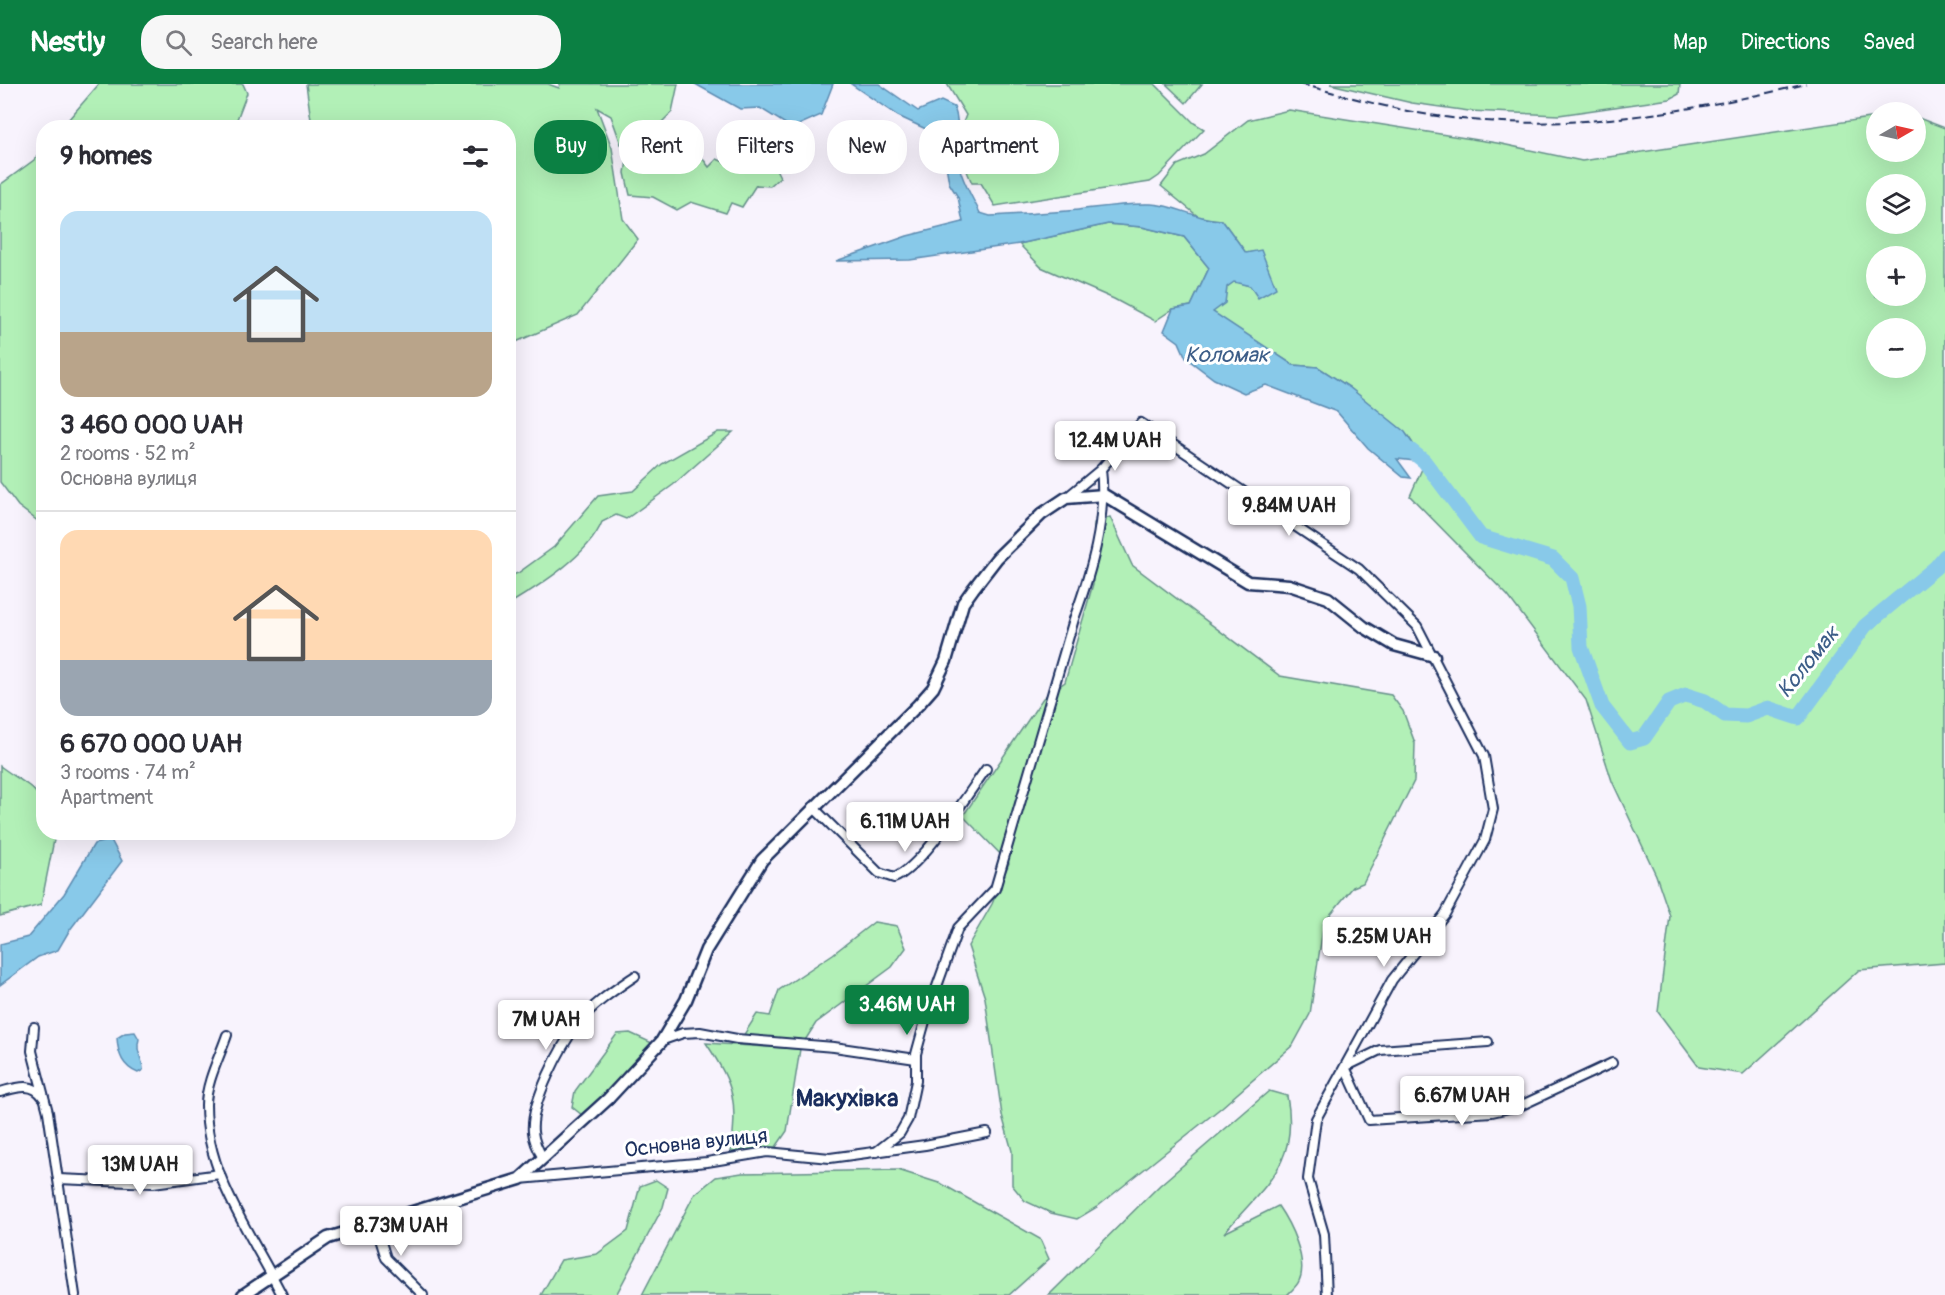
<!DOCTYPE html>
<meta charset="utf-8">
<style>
body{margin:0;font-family:Pangolin,sans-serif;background:#f7f7f7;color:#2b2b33;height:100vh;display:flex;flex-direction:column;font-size:22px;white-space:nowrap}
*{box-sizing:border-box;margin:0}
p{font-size:20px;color:#7c7c81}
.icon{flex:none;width:33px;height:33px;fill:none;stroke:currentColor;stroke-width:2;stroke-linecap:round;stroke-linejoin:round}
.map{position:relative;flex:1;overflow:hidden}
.sheet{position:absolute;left:36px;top:36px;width:480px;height:720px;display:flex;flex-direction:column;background:#fff;border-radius:24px;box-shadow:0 6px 24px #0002}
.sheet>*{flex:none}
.hud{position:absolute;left:534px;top:36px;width:570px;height:54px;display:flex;gap:12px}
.needle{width:39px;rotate:81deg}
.controls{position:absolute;left:1866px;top:18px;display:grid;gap:12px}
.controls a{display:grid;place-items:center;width:60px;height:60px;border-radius:50%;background:#fff;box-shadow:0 6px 24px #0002;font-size:30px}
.price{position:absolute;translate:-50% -51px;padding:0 14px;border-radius:6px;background:#fff;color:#222;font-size:20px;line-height:39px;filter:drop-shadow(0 2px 3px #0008)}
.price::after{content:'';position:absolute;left:50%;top:36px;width:18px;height:14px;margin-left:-9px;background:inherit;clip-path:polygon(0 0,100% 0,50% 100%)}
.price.on{background:#0b8043;color:#fff}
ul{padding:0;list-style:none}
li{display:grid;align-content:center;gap:12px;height:318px;padding:0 24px}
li+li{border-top:2px solid #e1e1e2}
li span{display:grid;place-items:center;height:186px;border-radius:18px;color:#555}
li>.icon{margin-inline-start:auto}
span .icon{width:108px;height:108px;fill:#fffc;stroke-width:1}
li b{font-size:26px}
h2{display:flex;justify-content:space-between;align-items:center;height:72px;padding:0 24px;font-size:26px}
.chip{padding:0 21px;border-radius:24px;background:#fff;box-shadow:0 6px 24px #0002;font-size:21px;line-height:54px}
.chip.on{background:#0b8043;color:#fff}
header{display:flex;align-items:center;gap:36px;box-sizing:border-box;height:84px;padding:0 30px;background:#0b8043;color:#fff}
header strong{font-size:28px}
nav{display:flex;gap:33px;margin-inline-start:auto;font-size:21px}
.search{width:420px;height:54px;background:#f7f7f7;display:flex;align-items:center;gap:15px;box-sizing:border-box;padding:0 21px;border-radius:24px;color:#7c7c81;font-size:22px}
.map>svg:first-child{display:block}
.green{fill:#b2f0b7;stroke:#66908a;stroke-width:1.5;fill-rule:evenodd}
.water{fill:#88c9e9;stroke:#5c8bb1;stroke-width:1.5}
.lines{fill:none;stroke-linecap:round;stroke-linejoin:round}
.river{stroke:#88c9e9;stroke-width:15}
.street-casing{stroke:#1b2f5e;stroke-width:12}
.secondary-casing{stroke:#1b2f5e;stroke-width:15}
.street{stroke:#fff;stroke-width:8}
.secondary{stroke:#fff;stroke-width:10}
.rail{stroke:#1b2f5e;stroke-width:2;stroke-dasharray:9 4.5;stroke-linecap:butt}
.labels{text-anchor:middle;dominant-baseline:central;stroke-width:6;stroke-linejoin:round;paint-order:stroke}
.street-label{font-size:21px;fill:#1b2f5e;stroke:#fff}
.water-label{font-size:22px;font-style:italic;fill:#3c5d88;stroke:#fff}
.quarter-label{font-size:24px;font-weight:bold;fill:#1b2f5e;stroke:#fff}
</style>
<header>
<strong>Nestly</strong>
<div class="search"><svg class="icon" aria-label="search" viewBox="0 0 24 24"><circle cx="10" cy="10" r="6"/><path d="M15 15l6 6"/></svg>Search here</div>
<nav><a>Map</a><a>Directions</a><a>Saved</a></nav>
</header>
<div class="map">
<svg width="1945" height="1211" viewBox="0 0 1945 1211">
<rect width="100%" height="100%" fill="#f8f3fd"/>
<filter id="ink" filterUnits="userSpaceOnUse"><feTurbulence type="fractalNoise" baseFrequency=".0167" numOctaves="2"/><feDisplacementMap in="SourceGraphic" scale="12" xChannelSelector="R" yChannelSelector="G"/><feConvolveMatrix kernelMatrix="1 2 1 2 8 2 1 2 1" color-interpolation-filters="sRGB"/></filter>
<g filter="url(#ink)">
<g class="green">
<path d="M 99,0 L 243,0 L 247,9 L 234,43 L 62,43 Z"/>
<path d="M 306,0 L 548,0 L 559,4 L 560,0 L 678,0 L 672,28 L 649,51 L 621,60 L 611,32 L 597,24 L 612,64 L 623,135 L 638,155 L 578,231 L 509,261 L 508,44 L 312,43 Z"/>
<path d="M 947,0 L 1155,0 L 1194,39 L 1204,45 L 1159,92 L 1150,98 L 995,122 L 981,99 L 972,99 C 962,77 955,55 966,31 Z"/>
<path d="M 1166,0 L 1202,0 L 1186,19 Z"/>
<path d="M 1330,0 L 1680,0 L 1679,10 L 1670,15 L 1559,31 L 1469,27 L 1412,19 Z"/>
<path d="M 1289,26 L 1497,59 L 1582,77 L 1876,33 L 1876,68 L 1916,68 L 1916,33 L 1945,44 L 1945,879 L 1859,886 L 1743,990 L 1699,983 L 1658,928 L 1670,832 L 1656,791 L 1612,697 L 1586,616 L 1508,512 L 1410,412 L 1425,378 L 1408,352 L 1349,303 L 1318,283 L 1293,281 L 1212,228 L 1227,203 L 1234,197 L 1250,202 L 1261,167 L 1246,169 L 1222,136 L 1200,134 L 1161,102 L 1177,81 L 1204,70 L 1248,36 ZM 1876,100 L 1916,100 L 1916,140 L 1876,140 ZM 1876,172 L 1916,172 L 1916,212 L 1876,212 ZM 1876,244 L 1916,244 L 1916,284 L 1876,284 Z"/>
<path d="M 678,42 L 709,83 L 717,75 L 735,83 L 774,81 L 780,93 L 770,102 L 756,101 L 742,123 L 731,119 L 726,129 L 691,118 L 677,126 L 653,113 L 630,111 L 625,89 L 628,70 L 650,69 L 659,54 Z"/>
<path d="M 43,65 L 43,441 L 18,422 L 0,398 L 0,101 L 34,76 Z"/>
<path d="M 1108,140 L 1142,143 L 1184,153 L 1209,184 L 1191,222 L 1173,225 L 1155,237 L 1114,215 L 1041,183 L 1019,160 Z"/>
<path d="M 718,348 L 733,348 L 673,401 L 626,435 L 616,431 L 602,438 C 589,471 539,502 509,520 L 509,492 L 518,489 L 554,463 L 598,412 L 633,407 L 662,380 Z"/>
<path d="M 1110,433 L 1132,481 L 1280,592 L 1391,611 L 1403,627 L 1415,659 L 1414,697 L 1363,799 L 1353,803 L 1324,838 L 1310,930 L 1293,961 L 1222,1023 L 1097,1123 L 1077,1135 L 1051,1129 L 1025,1117 L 1012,1101 L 1012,1067 L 1002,1031 L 985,914 L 968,862 L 992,820 L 1009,779 L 963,732 L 1043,614 L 1065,598 L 1093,500 L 1094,439 Z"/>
<path d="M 0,682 C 35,708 44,702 44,748 L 52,749 L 54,756 L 41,821 L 0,832 Z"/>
<path d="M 874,838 L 897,842 L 906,864 L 892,883 L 816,939 L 804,958 L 743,952 L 757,930 L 770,932 L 779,906 L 833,870 Z"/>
<path d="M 630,949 L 652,959 L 620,996 L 582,1031 L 572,1023 L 575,1007 L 617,950 Z"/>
<path d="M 706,959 L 800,965 L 787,1047 L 776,1063 L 731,1069 C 737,1017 736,1004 706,959 Z"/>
<path d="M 1269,1007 L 1287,1012 C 1300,1081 1264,1101 1224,1149 L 1278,1122 C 1289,1138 1309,1176 1299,1197 C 1297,1202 1291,1207 1287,1211 L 1049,1211 L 1160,1101 Z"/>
<path d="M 898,1086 L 942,1100 L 1040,1155 L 1049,1175 L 1009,1211 L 642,1211 L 694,1111 L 716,1093 L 742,1089 Z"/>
<path d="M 656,1096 L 668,1104 L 663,1123 L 616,1211 L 541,1211 L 561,1176 L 597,1170 L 628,1147 L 640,1102 Z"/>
</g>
<g class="water">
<path d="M 695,0 L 833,0 L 821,31 L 792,44 L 760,24 L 740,25 Z"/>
<path d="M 851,0 L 879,0 L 918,27 L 941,17 L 954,23 C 961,41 956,61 959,80 C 961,96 973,114 980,129 L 990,132 C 1019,130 1048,129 1078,126 C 1103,123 1125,119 1151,120 C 1177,121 1197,136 1222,136 L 1246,169 L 1261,166 L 1276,204 L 1258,214 L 1250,202 L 1234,198 L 1227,203 L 1225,219 L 1213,228 L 1293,281 L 1318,283 L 1349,303 L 1405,348 L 1425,378 L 1397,375 L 1411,394 L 1403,393 L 1368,364 L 1337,328 L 1266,301 L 1244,309 L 1214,295 L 1186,274 L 1179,258 L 1164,247 L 1173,225 L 1191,222 L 1209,184 L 1184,153 L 1142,143 L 1108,140 L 1019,160 L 910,176 L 836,177 L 907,152 L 963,138 L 958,113 L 949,99 L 941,52 L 898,32 Z"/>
<path d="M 111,756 L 122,777 L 69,847 L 58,866 L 38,873 L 0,901 L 0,860 L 28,853 L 64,810 L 94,760 Z"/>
<path d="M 135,948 L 139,955 C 135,968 143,974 143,986 L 138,989 C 123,983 118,971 117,954 L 125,949 Z"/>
</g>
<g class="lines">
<path class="river" d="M 1410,366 L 1424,377 L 1481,453 L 1553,475 L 1572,494 L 1579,522 L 1581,563 L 1602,622 L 1630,658 L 1644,654 L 1669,618 L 1686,611 L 1705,617 L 1725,631 L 1746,632 L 1768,624 L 1798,634 L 1865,542 L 1936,483 L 1945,472"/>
<defs>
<g id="street">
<path d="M 1066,414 L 1101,385 L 1141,339 L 1359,485 L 1417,542 L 1484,672 L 1493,725 L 1485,756 L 1445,830 L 1392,896 L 1316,1035 L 1308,1095 L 1324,1150 L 1327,1211"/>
<path d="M 813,723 L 879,789 L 894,794 C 922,783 967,711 986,685"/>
<path d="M 34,943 L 32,967 L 48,1028 L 75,1211"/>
<path d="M 227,951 C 220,972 206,998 206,1021 C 206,1091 252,1151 282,1211"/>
<path d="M 663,956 L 683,949 L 700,948 L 737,955 L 834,963 L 916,975"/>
<path d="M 1488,958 L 1380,966 L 1345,983 L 1369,1036 L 1492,1028 L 1522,1021 L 1612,979"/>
<path d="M 0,1008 C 16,1004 32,997 43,1013"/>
<path d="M 876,1068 L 900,1049 L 908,1035 L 916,997 L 916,970 L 927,930 L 958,844 L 995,805 L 1074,535 C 1091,488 1107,436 1101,385"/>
<path d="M 543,1074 C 538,1066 534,1058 533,1048 C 530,1019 561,962 578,939 C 593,920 616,905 635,892"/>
<path d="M 58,1095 L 153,1099 L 220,1090"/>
<path d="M 520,1095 L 707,1078 L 767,1068 L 830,1074 L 925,1061 L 987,1049"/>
<path d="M 375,1139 L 386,1174 L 423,1211"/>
</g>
<path id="secondary" d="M 243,1211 L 328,1154 L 520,1095 L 608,1015 L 661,958 L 686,916 L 706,866 L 762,776 L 918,621 L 933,604 L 946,577 L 963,519 L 973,505 L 997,474 L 1042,430 L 1066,414 L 1104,411 L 1248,498 L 1289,501 L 1328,514 L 1364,543 L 1394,561 L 1434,572"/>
</defs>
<use href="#street" class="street-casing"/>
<use href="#secondary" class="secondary-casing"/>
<use href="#street" class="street"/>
<use href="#secondary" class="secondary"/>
<path class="rail" d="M 1300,0 C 1345,11 1391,26 1437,32 C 1562,50 1685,29 1806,0"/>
</g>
</g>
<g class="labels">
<g class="street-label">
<text transform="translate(696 1059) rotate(-6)">Основна вулиця</text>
</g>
<g class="water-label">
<text x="1227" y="271">Коломак</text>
<text transform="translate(1808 578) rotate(-51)">Коломак</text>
</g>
<g class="quarter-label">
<text x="847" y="1014">Макухівка</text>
</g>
</g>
</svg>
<div class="controls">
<a><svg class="needle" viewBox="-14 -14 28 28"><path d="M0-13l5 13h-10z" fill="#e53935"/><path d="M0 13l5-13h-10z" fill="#7c7c81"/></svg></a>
<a><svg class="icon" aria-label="layers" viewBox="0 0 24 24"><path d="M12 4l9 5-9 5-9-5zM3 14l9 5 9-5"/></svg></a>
<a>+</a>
<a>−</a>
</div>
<b class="price" style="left:1115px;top:388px">12.4M UAH</b>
<b class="price" style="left:1289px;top:453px">9.84M UAH</b>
<b class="price" style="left:905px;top:769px">6.11M UAH</b>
<b class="price" style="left:1384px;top:884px">5.25M UAH</b>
<b class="price on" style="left:907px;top:952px">3.46M UAH</b>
<b class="price" style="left:546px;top:967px">7M UAH</b>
<b class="price" style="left:1462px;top:1043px">6.67M UAH</b>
<b class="price" style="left:140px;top:1112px">13M UAH</b>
<b class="price" style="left:401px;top:1173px">8.73M UAH</b>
<div class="hud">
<a class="chip on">Buy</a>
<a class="chip">Rent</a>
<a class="chip">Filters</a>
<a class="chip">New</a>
<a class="chip">Apartment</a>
</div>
<section class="sheet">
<h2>9 homes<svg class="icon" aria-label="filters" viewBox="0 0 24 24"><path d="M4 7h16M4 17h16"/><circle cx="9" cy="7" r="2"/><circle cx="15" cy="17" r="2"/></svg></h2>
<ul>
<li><span style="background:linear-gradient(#bfe0f5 65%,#b9a48a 0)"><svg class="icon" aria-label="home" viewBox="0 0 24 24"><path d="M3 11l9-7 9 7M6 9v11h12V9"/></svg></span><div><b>3 460 000 UAH</b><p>2 rooms · 52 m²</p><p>Основна вулиця</p></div></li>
<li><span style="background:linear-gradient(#ffd9b3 70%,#9aa5b1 0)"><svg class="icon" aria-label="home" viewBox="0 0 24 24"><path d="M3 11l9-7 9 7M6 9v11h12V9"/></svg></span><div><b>6 670 000 UAH</b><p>3 rooms · 74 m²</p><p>Apartment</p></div></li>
</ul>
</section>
</div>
